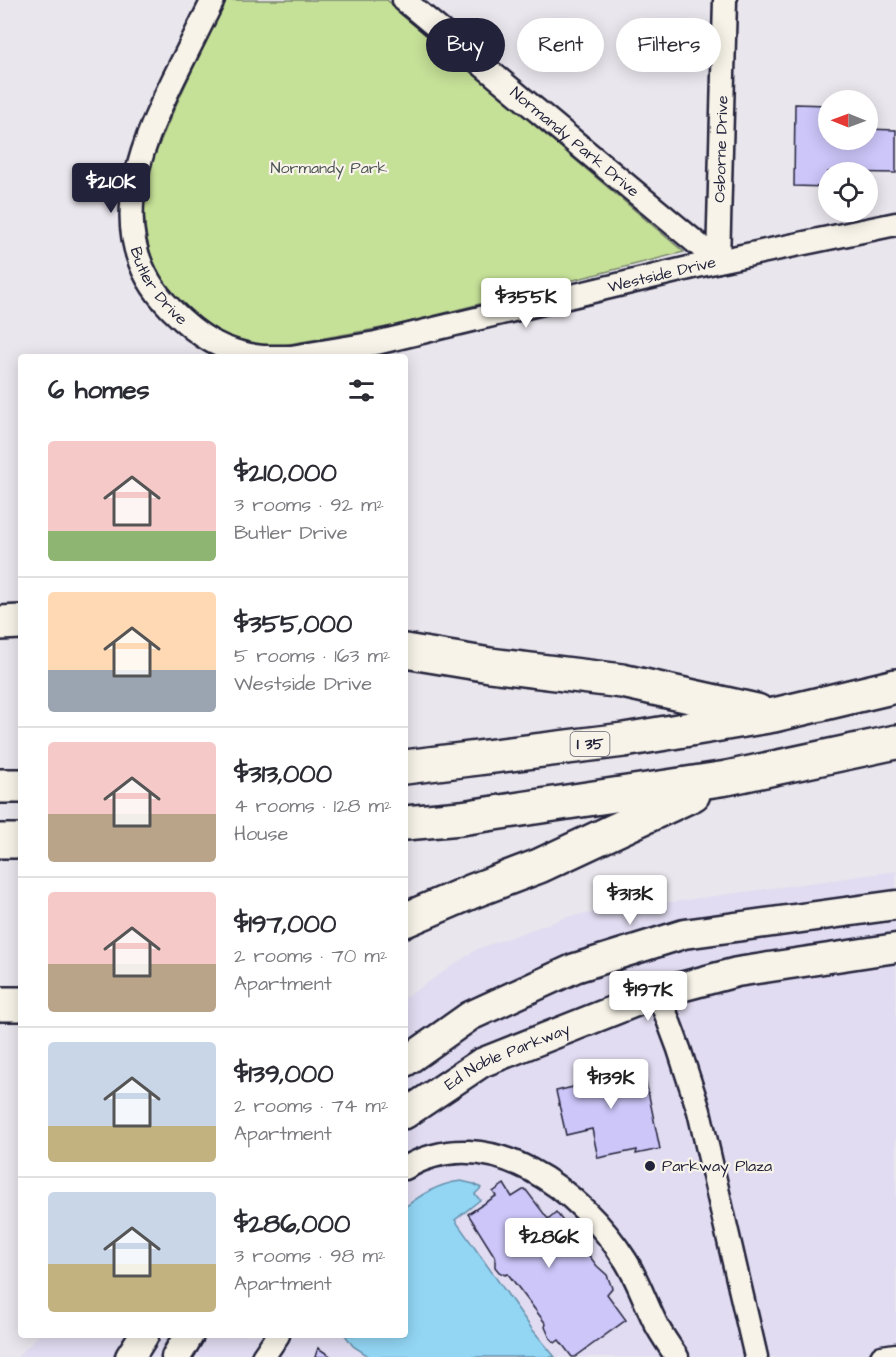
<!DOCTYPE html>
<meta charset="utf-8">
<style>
body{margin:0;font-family:"Architects Daughter",sans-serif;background:#f7f7f7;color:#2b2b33;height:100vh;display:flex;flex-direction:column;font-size:22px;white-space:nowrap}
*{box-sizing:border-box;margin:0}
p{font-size:20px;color:#7c7c81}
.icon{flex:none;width:33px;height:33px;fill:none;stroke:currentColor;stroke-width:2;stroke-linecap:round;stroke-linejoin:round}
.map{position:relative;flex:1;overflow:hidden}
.panel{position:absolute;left:18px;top:354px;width:390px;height:984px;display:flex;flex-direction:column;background:#fff;border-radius:6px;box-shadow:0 3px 15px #0003}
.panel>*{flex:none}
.banner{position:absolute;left:426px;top:18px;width:380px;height:54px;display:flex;gap:12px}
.needle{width:39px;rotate:271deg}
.buttons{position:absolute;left:818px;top:90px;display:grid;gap:12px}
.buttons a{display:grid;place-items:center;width:60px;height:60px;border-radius:50%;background:#fff;box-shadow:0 3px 15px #0003;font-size:30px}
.price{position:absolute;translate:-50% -51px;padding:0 14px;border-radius:6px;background:#fff;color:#222;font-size:20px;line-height:39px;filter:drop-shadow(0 2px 3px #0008)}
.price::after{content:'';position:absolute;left:50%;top:36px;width:18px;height:14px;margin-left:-9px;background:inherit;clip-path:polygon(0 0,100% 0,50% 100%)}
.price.active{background:#22223b;color:#fff}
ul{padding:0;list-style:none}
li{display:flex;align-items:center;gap:18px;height:150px;padding:0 30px}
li+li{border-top:2px solid #e1e1e2}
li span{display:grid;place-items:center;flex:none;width:168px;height:120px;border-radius:6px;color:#555}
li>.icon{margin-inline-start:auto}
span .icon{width:72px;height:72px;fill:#fffc;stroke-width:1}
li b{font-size:26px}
h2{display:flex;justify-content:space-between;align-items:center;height:72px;padding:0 30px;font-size:26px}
.chip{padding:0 21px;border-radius:27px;background:#fff;box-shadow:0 3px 15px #0003;font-size:21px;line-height:54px}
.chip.active{background:#22223b;color:#fff}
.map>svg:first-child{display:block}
.built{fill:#e1dcf1}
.green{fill:#c5e097;stroke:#748169;stroke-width:1.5}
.water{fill:#92d6f4;stroke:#658eaa;stroke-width:1.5}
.building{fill:#ccc6f9;stroke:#22223b;stroke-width:1.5}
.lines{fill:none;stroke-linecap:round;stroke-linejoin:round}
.minor-casing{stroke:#22223b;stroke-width:27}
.major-casing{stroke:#22223b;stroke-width:33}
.highway-casing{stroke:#22223b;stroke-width:38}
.minor{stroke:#f7f3e8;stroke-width:22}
.major{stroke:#f7f3e8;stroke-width:28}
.highway{stroke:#f7f3e8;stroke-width:33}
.poi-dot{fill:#22223b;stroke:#f7f3e8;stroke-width:2}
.labels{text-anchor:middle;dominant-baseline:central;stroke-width:4.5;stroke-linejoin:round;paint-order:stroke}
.shield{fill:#f7f3e8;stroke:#62616f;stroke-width:1.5}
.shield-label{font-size:15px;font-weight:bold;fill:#22223b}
.street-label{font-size:16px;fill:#22223b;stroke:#f7f3e8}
.park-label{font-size:16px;fill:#4b5252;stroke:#f7f3e8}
.poi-label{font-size:16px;fill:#22223b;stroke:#f7f3e8;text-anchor:start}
</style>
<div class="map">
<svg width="896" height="1357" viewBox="0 0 896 1357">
<rect width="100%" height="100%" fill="#eae6ed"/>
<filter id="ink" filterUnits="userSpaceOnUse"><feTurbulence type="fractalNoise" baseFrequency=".0167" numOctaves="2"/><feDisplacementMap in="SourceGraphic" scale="12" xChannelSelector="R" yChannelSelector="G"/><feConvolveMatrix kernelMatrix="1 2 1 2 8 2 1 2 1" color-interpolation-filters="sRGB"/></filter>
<g filter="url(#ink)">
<path class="built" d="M 896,871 L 896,1357 L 17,1357 L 39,1335 L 405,1335 L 405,998 L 477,949 L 570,916 Z"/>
<path class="green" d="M 227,0 L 387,0 L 684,252 L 393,326 L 278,346 C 236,345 219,334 188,308 C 151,278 141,235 145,189 C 147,170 157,150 164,133 C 183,87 205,44 227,0 Z"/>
<path class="water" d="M 461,1181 L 474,1184 L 481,1188 L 475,1194 L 480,1200 L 455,1220 L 532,1329 L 555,1357 L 370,1357 L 353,1346 L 345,1335 L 405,1335 L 405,1207 C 422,1194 438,1184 461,1181 Z"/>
<g class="building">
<path d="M 795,104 L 828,105 L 828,140 L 867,140 L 867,129 L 896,130 L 896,173 L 833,172 L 828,172 L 828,187 L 794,186 Z"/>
<path d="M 618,1063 L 620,1067 L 639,1064 L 643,1067 L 660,1149 L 636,1154 L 637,1150 L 598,1158 L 592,1129 L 566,1135 L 556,1091 L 573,1087 L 575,1080 L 579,1074 L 605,1069 L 605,1066 Z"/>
<path d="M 504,1184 L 512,1197 L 523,1190 L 526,1190 L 548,1219 L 556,1212 L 597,1266 L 607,1275 L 612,1288 L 607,1294 L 626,1320 L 575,1357 L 572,1357 L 559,1340 L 555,1343 L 550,1338 L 545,1327 L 546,1324 L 508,1274 L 505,1275 L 499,1272 L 495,1267 L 495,1257 L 468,1214 L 496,1196 L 493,1192 Z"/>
<path d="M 318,1348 L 332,1357 L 315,1357 Z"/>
</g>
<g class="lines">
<defs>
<g id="minor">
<path id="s1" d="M 213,0 C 200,26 187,52 174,78 C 137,154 102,239 171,309 C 199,337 222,352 262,357"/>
<path id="s2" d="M 404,0 L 718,261"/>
<path id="s3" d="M 718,261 L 725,0"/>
<path id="s4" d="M 266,357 L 291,357 L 376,343 L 718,261 L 896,224"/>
<path d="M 658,993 L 679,1049 L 699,1111 L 756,1357"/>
<path d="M 405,1168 C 489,1119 582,1191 626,1261 C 639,1282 646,1305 657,1326 C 663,1337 670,1347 677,1357"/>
<path d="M 263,1357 L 278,1335"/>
<path d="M 882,1357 L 896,1355"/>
</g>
<g id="major">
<path d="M 405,1062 L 470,1016 L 575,968 L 684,934 L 896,905"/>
<path id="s5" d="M 405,1114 L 481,1063 L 658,993 L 737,972 L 896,948"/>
<path d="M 130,1357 L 144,1335"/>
<path d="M 176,1357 L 189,1335"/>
</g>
<g id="highway">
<path d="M 0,623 L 21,622"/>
<path d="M 405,651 L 490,665 L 622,681 L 757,711"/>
<path d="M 405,767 L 624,740 L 774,715 L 896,686"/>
<path d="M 0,786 L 21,786"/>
<path d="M 405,823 L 461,818 L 727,778 L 896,742"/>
<path d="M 0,841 L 21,841"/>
<path d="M 405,920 L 473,891 L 539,866 L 693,794"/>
<path d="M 0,1004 L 21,1004"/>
</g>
</defs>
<use href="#minor" class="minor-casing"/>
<use href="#major" class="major-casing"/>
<use href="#highway" class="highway-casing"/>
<use href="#minor" class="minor"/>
<use href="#major" class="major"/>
<use href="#highway" class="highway"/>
</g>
</g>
<circle class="poi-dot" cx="650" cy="1166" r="6"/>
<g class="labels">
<rect class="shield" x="570.5" y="732" width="39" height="24" rx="4.5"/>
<g class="shield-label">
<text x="590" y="744">I 35</text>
</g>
<g class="street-label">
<text stroke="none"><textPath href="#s2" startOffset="222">Normandy Park Drive</textPath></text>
<text stroke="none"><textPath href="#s3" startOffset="112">Osborne Drive</textPath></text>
<text stroke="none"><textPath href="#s4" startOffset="405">Westside Drive</textPath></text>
<text stroke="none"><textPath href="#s1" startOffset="310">Butler Drive</textPath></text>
<text stroke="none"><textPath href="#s5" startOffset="118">Ed Noble Parkway</textPath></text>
</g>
<g class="park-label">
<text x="329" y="168">Normandy Park</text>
</g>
<g class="poi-label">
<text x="662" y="1166">Parkway Plaza</text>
</g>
</g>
</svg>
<div class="buttons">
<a><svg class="needle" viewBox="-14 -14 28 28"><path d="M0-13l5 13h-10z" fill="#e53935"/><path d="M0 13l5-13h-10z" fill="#7c7c81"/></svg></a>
<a><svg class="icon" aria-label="locate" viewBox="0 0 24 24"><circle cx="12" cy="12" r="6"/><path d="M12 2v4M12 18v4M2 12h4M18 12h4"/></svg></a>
</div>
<b class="price active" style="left:111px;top:214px">$210K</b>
<b class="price" style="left:526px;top:329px">$355K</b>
<b class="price" style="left:630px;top:926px">$313K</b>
<b class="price" style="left:648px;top:1022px">$197K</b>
<b class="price" style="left:611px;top:1110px">$139K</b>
<b class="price" style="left:549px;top:1269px">$286K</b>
<div class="banner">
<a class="chip active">Buy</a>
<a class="chip">Rent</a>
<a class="chip">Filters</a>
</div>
<section class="panel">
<h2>6 homes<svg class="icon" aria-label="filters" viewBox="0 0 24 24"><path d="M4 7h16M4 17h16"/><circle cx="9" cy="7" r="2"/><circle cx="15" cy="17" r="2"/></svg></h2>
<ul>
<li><span style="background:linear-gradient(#f6c9c9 75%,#8fb573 0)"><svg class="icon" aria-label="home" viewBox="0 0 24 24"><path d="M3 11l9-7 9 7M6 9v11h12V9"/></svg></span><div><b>$210,000</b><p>3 rooms · 92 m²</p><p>Butler Drive</p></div></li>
<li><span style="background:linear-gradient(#ffd9b3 65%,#9aa5b1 0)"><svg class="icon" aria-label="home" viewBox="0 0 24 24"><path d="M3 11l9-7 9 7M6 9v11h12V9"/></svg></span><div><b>$355,000</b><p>5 rooms · 163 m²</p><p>Westside Drive</p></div></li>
<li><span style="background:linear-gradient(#f6c9c9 60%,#b9a48a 0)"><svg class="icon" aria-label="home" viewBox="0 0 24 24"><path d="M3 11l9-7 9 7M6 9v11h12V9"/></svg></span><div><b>$313,000</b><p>4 rooms · 128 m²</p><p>House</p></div></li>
<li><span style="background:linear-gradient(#f6c9c9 60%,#b9a48a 0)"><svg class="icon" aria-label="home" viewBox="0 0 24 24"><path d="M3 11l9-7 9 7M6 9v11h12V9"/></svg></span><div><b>$197,000</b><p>2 rooms · 70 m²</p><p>Apartment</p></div></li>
<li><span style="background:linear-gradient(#c9d6e8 70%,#c2b280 0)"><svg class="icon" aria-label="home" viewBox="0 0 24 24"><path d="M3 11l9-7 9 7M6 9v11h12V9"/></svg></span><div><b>$139,000</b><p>2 rooms · 74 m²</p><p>Apartment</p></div></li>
<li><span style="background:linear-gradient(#c9d6e8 60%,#c2b280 0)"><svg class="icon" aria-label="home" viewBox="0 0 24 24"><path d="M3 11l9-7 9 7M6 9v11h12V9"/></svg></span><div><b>$286,000</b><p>3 rooms · 98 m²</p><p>Apartment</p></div></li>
</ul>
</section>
</div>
